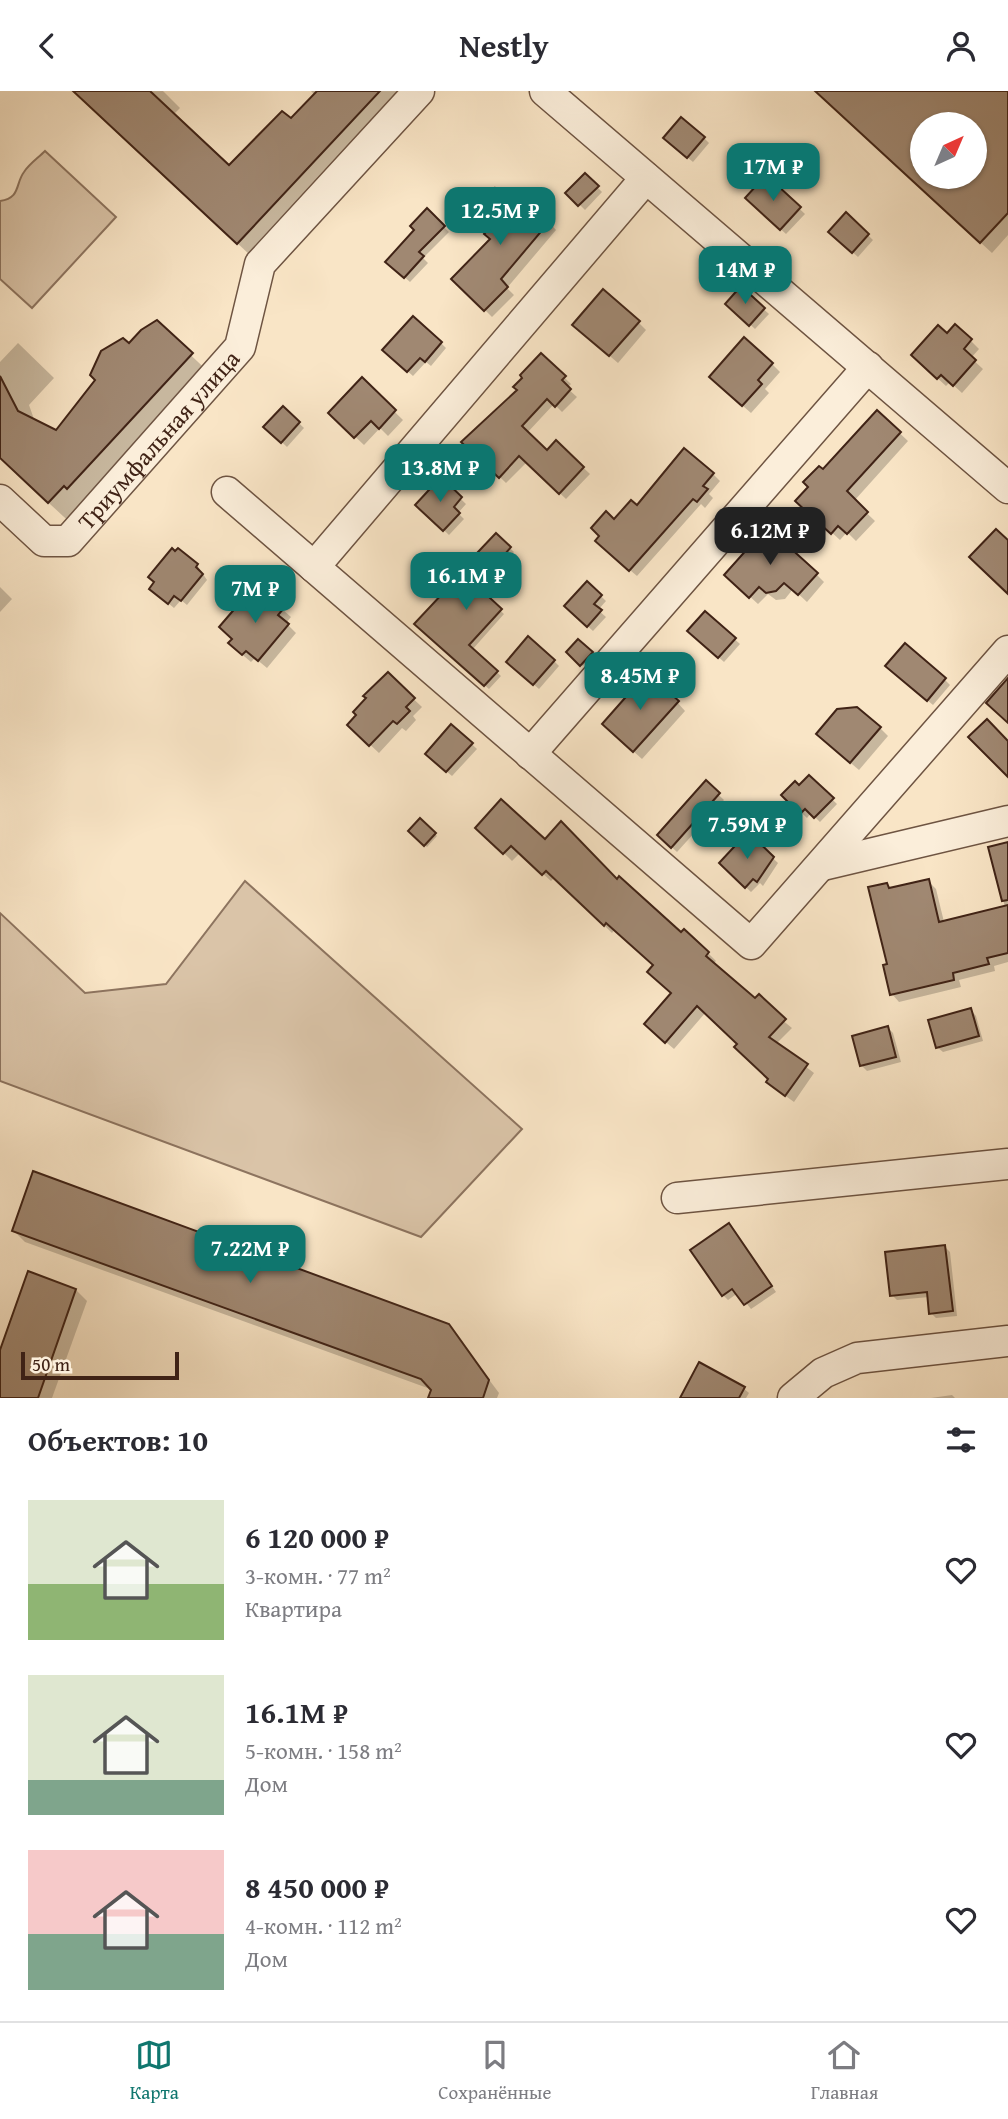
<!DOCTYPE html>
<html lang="ru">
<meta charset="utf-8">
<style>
body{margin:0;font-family:"Gentium Book Plus",serif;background:#f2f2f3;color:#2b2b33;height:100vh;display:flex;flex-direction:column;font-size:26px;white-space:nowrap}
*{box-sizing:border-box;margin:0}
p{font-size:23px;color:#7c7c81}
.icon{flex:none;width:38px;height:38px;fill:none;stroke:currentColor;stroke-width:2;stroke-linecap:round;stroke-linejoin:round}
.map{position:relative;height:1307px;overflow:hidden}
.sheet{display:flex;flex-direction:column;background:#fff;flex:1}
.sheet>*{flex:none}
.needle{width:46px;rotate:44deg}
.controls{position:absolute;left:910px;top:21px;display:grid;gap:14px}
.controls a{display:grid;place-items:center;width:77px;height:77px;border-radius:50%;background:#fff;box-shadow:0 2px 5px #0004;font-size:35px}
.scale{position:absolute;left:21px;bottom:18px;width:158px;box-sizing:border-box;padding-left:7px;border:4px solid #402316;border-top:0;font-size:19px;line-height:24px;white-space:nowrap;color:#402316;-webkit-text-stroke:5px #fbeeda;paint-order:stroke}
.price{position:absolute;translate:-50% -60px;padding:0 16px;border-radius:14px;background:#0f766e;color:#fff;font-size:23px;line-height:46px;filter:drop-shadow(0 2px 4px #0008)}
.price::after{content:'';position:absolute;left:50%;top:42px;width:21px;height:16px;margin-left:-10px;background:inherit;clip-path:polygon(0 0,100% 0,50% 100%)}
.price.selected{background:#222;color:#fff}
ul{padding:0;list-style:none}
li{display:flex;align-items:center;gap:21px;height:175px;padding:0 28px}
li span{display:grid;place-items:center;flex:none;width:196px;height:140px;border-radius:0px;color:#555}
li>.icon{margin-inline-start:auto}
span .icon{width:84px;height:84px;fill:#fffc;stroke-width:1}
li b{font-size:30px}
h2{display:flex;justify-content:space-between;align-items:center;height:84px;padding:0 28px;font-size:30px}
header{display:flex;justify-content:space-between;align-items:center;height:91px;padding:0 28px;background:#fff;font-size:32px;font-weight:600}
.tab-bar{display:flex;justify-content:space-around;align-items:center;height:98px;border-top:2px solid #e1e1e2;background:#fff;font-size:19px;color:#7c7c81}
.tab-bar a{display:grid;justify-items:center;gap:4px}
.tab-bar .selected{color:#0f766e}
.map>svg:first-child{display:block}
.green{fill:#dac4a8;stroke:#8d745f;stroke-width:2}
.shadow{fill:#0003;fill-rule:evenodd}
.building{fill:#a08872;stroke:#402316;stroke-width:2;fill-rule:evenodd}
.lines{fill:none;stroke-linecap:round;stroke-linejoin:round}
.minor-casing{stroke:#6e5442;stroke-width:33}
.minor{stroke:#fbeeda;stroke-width:30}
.labels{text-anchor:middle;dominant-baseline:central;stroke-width:7;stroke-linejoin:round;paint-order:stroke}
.street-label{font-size:24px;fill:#402316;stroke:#fbeeda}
</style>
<header><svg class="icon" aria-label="back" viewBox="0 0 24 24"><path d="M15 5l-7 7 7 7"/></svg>Nestly<svg class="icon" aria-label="person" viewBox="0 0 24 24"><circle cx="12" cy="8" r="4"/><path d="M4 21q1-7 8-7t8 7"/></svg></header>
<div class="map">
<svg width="1008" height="1307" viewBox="0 0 1008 1307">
<rect width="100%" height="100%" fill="#f9e5c6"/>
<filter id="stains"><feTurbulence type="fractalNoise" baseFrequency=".00286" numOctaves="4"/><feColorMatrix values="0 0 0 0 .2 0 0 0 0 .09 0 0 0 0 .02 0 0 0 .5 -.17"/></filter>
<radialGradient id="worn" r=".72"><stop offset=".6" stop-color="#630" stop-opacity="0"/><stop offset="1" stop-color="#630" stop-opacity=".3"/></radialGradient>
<g class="green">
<path d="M 45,60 L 116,126 L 32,217 L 0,188 L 0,110 C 21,107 15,93 24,81 C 29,73 38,67 45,60 Z"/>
<path d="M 245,790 L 522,1038 L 421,1146 L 0,990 L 0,822 L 85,902 L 166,893 Z"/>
</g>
<g class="shadow">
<path d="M 74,0 L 163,0 L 180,17 L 173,24 L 229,77 L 291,30 L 315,4 L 311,0 L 430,0 L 265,178 Z"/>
<path d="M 816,0 L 1008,0 L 1008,144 L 992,162 ZM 922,33 L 975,33 L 975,86 L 922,86 Z"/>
<path d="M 704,47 L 709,52 L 693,71 L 670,52 Z"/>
<path d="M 585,84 L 602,101 L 585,119 L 568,102 Z"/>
<path d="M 766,86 L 805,123 L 786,143 L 747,107 Z"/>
<path d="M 509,112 L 549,131 L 556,139 L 507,197 L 514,204 L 492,226 L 454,188 L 492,148 Z"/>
<path d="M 427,120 L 449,141 L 423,167 L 428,172 L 410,191 L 388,171 L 417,139 Z"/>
<path d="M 846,123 L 873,149 L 858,166 L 830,141 Z"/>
<path d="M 741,198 L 769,223 L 755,238 L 728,213 Z"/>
<path d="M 638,231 L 646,239 L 618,272 L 583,242 Z"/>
<path d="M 157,232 L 218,290 L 76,437 L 0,367 L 0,271 L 18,252 L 54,287 L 29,314 L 35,331 L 56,341 L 97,289 L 129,254 Z"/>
<path d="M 956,235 L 979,258 L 971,267 L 983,278 L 962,302 L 950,291 L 946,295 L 921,272 Z"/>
<path d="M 441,252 L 446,257 L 431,275 L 426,271 L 413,285 L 384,259 Z"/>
<path d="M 541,264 L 571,293 L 567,297 L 577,306 L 562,321 L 554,313 L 527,342 L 547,361 L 556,351 L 590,383 L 566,408 L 527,371 L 506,392 L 464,351 L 519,299 Z"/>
<path d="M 772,273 L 780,281 L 765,298 L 769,302 L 751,322 L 719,294 Z"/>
<path d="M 362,289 L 403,329 L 388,345 L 380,337 L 364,354 L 330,322 Z"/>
<path d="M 283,317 L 304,337 L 287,356 L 266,336 Z"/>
<path d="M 877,321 L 908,350 L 854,410 L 875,430 L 856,450 L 847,441 L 840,449 L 806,418 L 823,381 Z"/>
<path d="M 713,383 L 720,390 L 709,403 L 713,407 L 705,417 L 701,413 L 637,485 L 604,457 L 637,417 Z"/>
<path d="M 441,389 L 466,413 L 458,422 L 464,428 L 449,444 L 418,414 Z"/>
<path d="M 496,444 L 514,461 L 479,500 L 504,523 L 472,559 L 501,585 L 489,598 L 417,533 Z"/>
<path d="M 197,474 L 207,489 L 187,514 L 181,509 L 174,517 L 157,503 Z"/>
<path d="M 816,483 L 824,491 L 807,511 L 793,498 L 785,508 L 776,509 L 768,503 L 758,513 L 735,492 Z"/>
<path d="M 587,492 L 606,510 L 598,519 L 606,526 L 593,540 L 566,515 Z"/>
<path d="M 0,496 L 12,508 L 0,521 Z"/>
<path d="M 267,505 L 291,526 L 286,532 L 296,542 L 267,577 L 255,567 L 251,571 L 238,560 L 234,548 Z"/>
<path d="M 705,522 L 740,553 L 724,571 L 695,545 Z"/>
<path d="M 578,550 L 593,564 L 583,575 L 568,561 Z"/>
<path d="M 554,570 L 559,575 L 539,598 L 514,576 Z"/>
<path d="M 893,580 L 945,589 L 950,594 L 933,614 Z"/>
<path d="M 388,584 L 422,616 L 413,625 L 416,629 L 406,640 L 402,637 L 379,662 L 349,634 Z"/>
<path d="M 677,611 L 685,620 L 642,668 L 612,641 Z"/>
<path d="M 452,635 L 477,658 L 452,685 L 432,668 Z"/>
<path d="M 880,637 L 888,645 L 859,679 L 826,651 Z"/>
<path d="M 809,686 L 837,713 L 820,731 L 811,722 L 807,727 L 783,704 L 799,696 Z"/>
<path d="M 706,692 L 724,709 L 677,761 L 659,744 Z"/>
<path d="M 420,730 L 437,745 L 427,756 L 410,740 Z"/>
<path d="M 477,736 L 545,751 L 617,790 L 708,862 L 716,870 L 713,873 L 792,937 L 776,953 L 814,982 L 794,1011 L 776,998 L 739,953 L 706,921 L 674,958 L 654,941 L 673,902 L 655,875 L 615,838 L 612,842 L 555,786 L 551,790 L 520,762 L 512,770 Z"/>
<path d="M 748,744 L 778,772 L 763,795 L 760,792 L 751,801 L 721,772 Z"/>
<path d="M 1008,753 L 1008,871 L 994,875 L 995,880 L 959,889 L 961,896 L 899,911 L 892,903 L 887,794 L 891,799 L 928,790 L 936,798 L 944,831 L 1005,816 L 990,757 Z"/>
<path d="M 971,919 L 976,925 L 983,950 L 943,961 L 937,956 Z"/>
<path d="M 888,937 L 893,942 L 901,971 L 867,980 L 862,975 L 854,946 Z"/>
<path d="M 14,1140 L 448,1234 L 499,1302 L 497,1307 L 430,1307 L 433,1299 L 25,1151 Z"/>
<path d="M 734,1140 L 776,1201 L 751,1218 L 738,1202 L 728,1209 L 723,1204 Z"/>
<path d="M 945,1156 L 950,1161 L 957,1225 L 936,1227 L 931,1222 L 929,1206 L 897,1209 L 892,1204 Z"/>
<path d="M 76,1199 L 87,1210 L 52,1307 L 0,1307 L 0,1265 Z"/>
<path d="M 743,1297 L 749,1302 L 746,1307 L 682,1307 Z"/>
<path d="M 952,1304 L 955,1307 L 931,1307 Z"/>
</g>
<g class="building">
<path d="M 73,0 L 150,0 L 229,74 L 282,20 L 291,27 L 317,0 L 380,0 L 237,153 Z"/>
<path d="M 815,0 L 1008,0 L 1008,122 L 980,152 ZM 922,33 L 975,33 L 975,86 L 922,86 Z"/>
<path d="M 681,26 L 705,46 L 687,67 L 663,47 Z"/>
<path d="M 585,82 L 599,95 L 578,115 L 565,102 Z"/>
<path d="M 766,84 L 801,116 L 780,139 L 745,107 Z"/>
<path d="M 495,97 L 509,110 L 516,102 L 550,130 L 501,188 L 508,196 L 484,220 L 451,188 L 490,148 L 484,143 L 494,132 L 478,117 Z"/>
<path d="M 427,117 L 445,135 L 419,161 L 424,165 L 404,187 L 385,171 L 414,139 L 410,135 Z"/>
<path d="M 846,121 L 869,143 L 852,162 L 828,141 Z"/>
<path d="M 741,195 L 765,217 L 749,235 L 725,213 Z"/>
<path d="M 603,198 L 640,230 L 609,265 L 572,234 Z"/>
<path d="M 413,225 L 442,251 L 425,271 L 420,267 L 407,281 L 382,259 Z"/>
<path d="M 157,229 L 193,262 L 67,398 L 64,395 L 48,412 L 0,367 L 0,285 L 18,320 L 56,339 L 95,289 L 90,284 L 101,260 L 123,247 L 129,252 L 141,239 Z"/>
<path d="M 955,233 L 972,248 L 964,258 L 976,269 L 953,295 L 941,284 L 937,288 L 911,264 L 938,234 L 947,242 Z"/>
<path d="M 744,246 L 773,272 L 758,289 L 762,293 L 742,315 L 709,286 Z"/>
<path d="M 541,262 L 566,285 L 562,289 L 571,298 L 555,316 L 547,308 L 522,335 L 547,359 L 556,349 L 584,376 L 559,403 L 519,365 L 499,387 L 461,351 L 517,299 L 513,296 L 522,287 L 520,284 Z"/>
<path d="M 362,286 L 396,319 L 379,338 L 371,330 L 354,347 L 328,322 Z"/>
<path d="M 283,315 L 300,331 L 281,352 L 263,336 Z"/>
<path d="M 877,319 L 901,341 L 847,400 L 868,421 L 847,443 L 838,435 L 831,443 L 795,410 L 808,396 L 803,391 L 819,375 L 823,378 Z"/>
<path d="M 684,357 L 714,382 L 703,395 L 708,398 L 697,411 L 693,408 L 629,480 L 595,450 L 599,445 L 591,437 L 606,420 L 614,428 L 631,409 L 637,414 Z"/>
<path d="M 441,386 L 462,406 L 454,416 L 460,422 L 443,440 L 415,414 Z"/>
<path d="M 767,436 L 818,482 L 798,504 L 784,492 L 776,500 L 766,502 L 759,496 L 749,507 L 724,484 Z"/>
<path d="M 996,438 L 1008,449 L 1008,503 L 969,466 Z"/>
<path d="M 496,442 L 511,456 L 477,495 L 502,518 L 469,554 L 498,580 L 484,595 L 414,533 L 444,501 L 442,499 Z"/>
<path d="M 172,457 L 175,460 L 178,457 L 198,473 L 196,476 L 203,483 L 181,510 L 174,505 L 168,513 L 149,498 L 154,491 L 148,486 Z"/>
<path d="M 587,490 L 602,504 L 594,513 L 602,519 L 587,536 L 564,515 Z"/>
<path d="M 250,500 L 261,509 L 267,502 L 284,517 L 278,524 L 289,533 L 258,570 L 246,560 L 242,564 L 228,552 L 232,548 L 219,536 Z"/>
<path d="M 705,520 L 736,547 L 718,567 L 687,540 Z"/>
<path d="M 528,545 L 555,569 L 533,594 L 506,571 Z"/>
<path d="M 578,548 L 593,561 L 580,575 L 566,561 Z"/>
<path d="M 905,552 L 946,587 L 927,610 L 885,575 Z"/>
<path d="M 388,581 L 415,607 L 406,616 L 410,620 L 397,633 L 393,630 L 369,655 L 347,634 L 356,624 L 353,621 L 366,607 L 363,605 Z"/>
<path d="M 647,582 L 679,610 L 633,661 L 602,633 Z"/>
<path d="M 1008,587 L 1008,632 L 986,612 Z"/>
<path d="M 857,616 L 881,636 L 850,672 L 816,643 L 837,618 Z"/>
<path d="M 987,628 L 1008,650 L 1008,686 L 968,646 Z"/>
<path d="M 451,633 L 473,652 L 446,681 L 425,663 Z"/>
<path d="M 809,684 L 834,707 L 814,727 L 805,718 L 800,723 L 781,704 L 795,690 L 799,694 Z"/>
<path d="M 706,689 L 720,702 L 671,757 L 657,744 Z"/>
<path d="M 501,708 L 545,748 L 561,730 L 617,788 L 619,785 L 681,841 L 684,838 L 709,861 L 706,865 L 755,907 L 759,903 L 786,928 L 769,946 L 808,973 L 785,1005 L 766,991 L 768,988 L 734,956 L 737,953 L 697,915 L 665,952 L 644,933 L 671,902 L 647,881 L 653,874 L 606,832 L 604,835 L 546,780 L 542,784 L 511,755 L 503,763 L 475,737 Z"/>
<path d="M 420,727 L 436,742 L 424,755 L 408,740 Z"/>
<path d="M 748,741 L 774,766 L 757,791 L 753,788 L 745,797 L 719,772 Z"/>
<path d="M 1008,751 L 1008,809 L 1002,810 L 988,756 Z"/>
<path d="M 929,788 L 939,831 L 1008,814 L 1008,862 L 987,867 L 989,873 L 953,882 L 954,889 L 890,904 L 883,874 L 887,873 L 868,796 L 887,792 L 889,797 Z"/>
<path d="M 971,917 L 979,945 L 936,957 L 928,929 Z"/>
<path d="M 888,935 L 896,966 L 860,975 L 852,945 Z"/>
<path d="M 33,1080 L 449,1233 L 489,1289 L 483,1307 L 428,1307 L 431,1299 L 421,1288 L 12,1140 Z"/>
<path d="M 729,1132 L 772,1195 L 744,1214 L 732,1198 L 722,1205 L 690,1159 Z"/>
<path d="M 945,1154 L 953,1220 L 929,1223 L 927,1201 L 890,1205 L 885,1161 Z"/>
<path d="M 28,1180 L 76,1198 L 38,1307 L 0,1307 L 0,1259 Z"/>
<path d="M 699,1271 L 745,1296 L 739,1307 L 680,1307 Z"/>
</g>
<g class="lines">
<defs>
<g id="minor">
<path d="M 545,0 L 1008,397"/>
<path d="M 227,401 L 751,853 L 1008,560"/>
<path id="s1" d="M 0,409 L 44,450 L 68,450 L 240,256 L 260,173 L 419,0"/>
<path d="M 314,476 L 646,87"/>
<path d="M 530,663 L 868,276"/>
<path d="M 823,774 L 1008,730"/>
<path d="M 677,1107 L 1008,1073"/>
<path d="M 793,1307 L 823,1282 L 857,1267 L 1008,1250"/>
</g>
</defs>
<use href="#minor" class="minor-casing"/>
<use href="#minor" class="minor"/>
</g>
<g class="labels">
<g class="street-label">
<text stroke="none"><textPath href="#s1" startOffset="220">Триумфальная улица</textPath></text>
</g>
</g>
<rect width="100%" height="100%" filter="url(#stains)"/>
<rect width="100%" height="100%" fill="url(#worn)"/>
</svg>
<div class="controls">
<a><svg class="needle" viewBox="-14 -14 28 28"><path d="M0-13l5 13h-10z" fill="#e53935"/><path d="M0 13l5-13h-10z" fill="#7c7c81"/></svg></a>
</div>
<div class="scale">50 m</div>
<b class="price" style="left:773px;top:112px">17M ₽</b>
<b class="price" style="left:500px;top:156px">12.5M ₽</b>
<b class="price" style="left:745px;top:215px">14M ₽</b>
<b class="price" style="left:440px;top:413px">13.8M ₽</b>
<b class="price selected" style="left:770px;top:476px">6.12M ₽</b>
<b class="price" style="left:466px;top:521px">16.1M ₽</b>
<b class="price" style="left:255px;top:534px">7M ₽</b>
<b class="price" style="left:640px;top:621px">8.45M ₽</b>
<b class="price" style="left:747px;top:770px">7.59M ₽</b>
<b class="price" style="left:250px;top:1194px">7.22M ₽</b>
</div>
<section class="sheet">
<h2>Объектов: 10<svg class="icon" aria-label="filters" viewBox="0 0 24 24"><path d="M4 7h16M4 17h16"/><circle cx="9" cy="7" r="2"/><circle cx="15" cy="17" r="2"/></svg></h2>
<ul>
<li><span style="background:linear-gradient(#dfe7d0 60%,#8fb573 0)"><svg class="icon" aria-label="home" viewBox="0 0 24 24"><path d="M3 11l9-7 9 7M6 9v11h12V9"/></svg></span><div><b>6 120 000 ₽</b><p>3-комн. · 77 m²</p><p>Квартира</p></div><svg class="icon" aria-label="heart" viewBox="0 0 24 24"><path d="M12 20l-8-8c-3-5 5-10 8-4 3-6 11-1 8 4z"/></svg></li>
<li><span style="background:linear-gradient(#dfe7d0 75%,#7fa58c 0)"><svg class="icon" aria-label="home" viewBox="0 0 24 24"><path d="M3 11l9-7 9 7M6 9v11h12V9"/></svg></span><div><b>16.1M ₽</b><p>5-комн. · 158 m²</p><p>Дом</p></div><svg class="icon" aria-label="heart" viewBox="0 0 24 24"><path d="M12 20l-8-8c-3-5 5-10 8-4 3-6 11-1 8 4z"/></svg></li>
<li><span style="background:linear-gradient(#f6c9c9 60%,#7fa58c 0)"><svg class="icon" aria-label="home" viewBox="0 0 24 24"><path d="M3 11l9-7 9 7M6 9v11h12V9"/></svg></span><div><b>8 450 000 ₽</b><p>4-комн. · 112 m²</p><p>Дом</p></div><svg class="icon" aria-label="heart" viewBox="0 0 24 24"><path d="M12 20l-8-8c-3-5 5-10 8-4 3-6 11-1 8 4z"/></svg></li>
</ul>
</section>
<nav class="tab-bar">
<a class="selected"><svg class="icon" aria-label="map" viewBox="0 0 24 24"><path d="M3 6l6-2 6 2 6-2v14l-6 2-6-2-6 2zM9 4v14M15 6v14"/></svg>Карта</a>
<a><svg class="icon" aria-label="saved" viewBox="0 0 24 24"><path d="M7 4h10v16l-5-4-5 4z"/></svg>Сохранённые</a>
<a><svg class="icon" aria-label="home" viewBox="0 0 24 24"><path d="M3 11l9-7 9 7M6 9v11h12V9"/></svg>Главная</a>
</nav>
